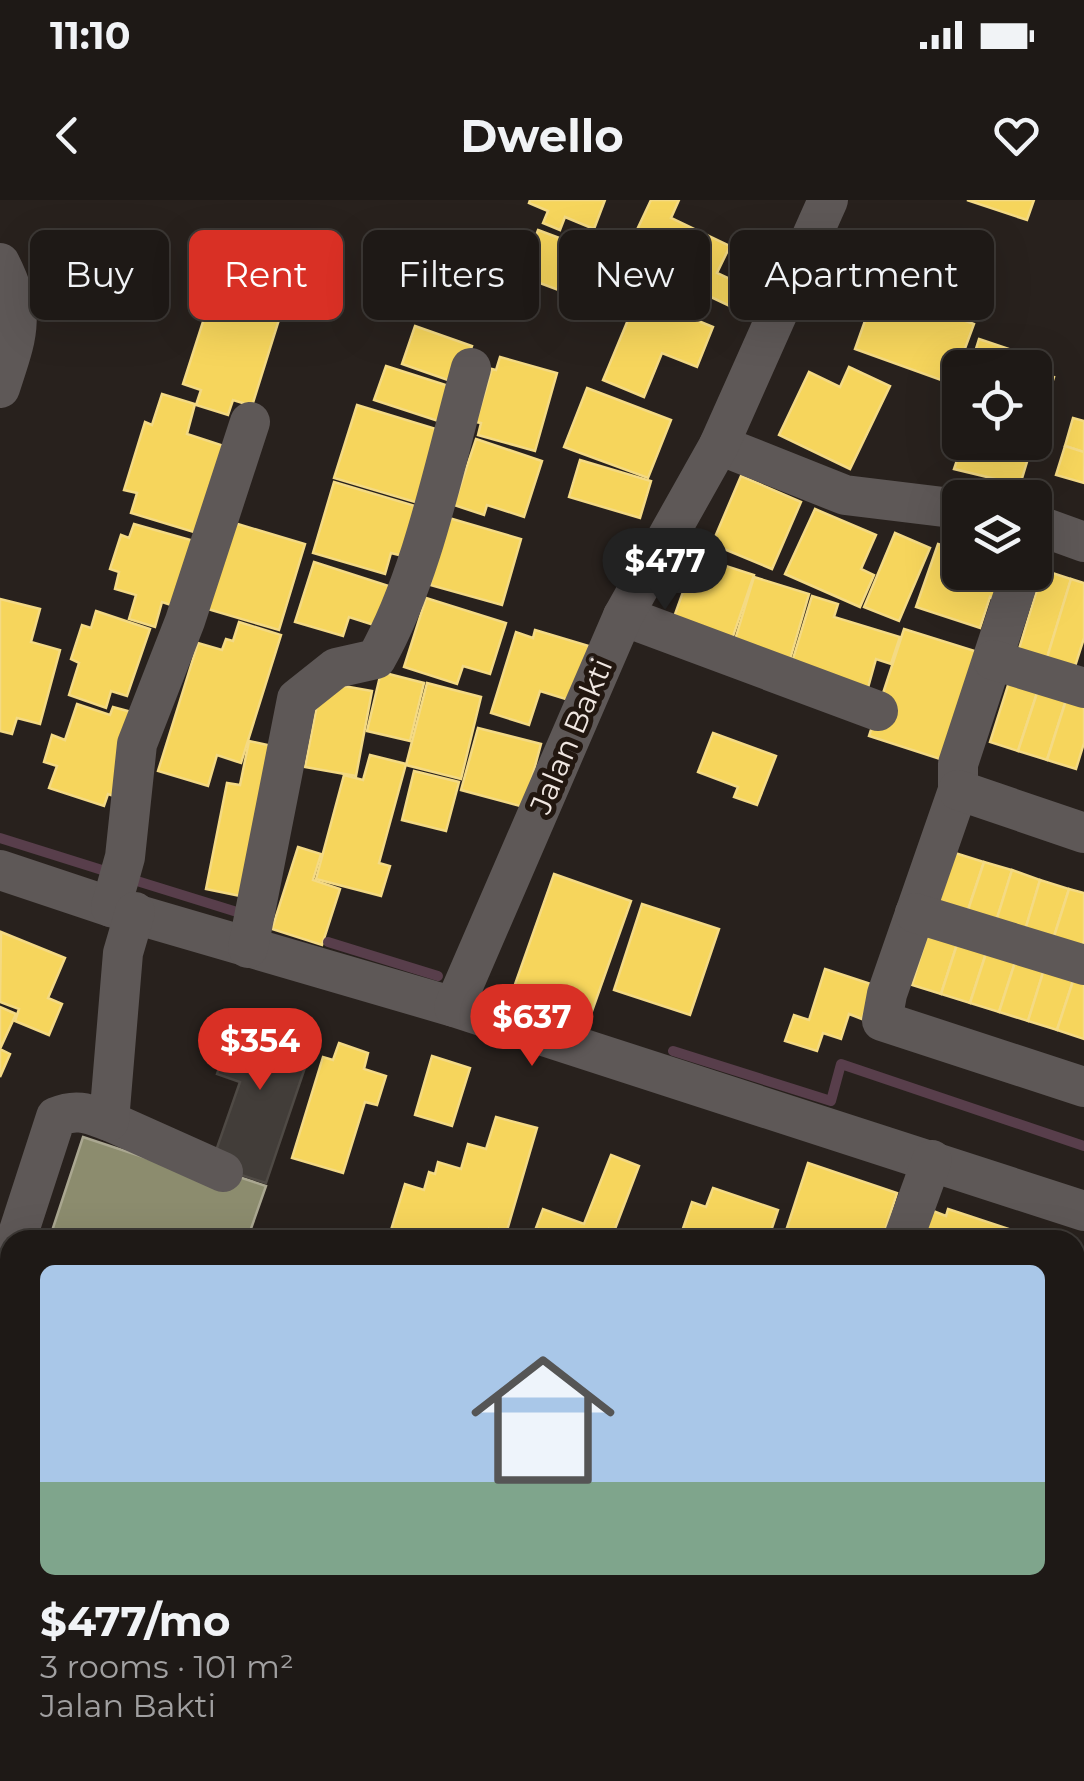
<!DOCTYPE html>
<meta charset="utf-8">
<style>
body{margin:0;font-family:Montserrat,sans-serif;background:#2b2623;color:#f1f3f6;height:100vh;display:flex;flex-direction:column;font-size:38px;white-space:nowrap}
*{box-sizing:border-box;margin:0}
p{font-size:32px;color:#a1a0a1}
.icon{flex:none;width:55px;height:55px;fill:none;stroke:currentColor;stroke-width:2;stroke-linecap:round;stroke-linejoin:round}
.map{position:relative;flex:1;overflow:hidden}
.drawer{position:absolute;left:0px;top:1030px;width:1085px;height:552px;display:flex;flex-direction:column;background:#1e1916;border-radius:30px 30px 0 0;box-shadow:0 10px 40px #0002,0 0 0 2px #3c3835}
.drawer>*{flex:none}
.top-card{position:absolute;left:30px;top:30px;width:1025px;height:90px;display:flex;gap:20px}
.controls{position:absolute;left:942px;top:150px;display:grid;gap:20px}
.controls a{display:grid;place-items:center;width:110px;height:110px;border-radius:15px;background:#1e1916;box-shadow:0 10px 40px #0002,0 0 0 2px #3c3835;font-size:50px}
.price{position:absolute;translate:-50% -85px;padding:0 22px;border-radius:35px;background:#d93025;color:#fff;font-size:32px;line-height:65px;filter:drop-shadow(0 2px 5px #0008)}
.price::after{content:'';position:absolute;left:50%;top:60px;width:30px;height:22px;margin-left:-15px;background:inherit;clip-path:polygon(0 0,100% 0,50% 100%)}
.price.active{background:#222;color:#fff}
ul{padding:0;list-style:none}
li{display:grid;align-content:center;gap:20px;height:530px;padding:0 40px}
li+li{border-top:2px solid #3c3835}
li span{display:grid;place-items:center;height:310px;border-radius:15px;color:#555}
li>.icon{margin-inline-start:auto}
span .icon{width:180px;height:180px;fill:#fffc;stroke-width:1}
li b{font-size:42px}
.pill{padding:0 35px;border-radius:15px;background:#1e1916;box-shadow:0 10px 40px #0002,0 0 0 2px #3c3835;font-size:35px;line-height:90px}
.pill.active{background:#d93025;color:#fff}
.status{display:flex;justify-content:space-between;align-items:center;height:70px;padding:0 50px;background:#1e1916;direction:ltr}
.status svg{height:28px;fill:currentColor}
header{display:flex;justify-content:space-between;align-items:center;height:130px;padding:0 40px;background:#1e1916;font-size:45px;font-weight:700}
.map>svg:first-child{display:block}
.homes{fill:#f6d55c;stroke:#f4da84;stroke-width:2.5}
.industry{fill:#8c8c6e;stroke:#aaa791;stroke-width:2.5}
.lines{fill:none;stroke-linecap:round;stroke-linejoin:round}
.stream{stroke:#583e4b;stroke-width:10}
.building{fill:#423d39;stroke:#4f4a45;stroke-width:2.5}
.minor{stroke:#5e5857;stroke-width:40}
.labels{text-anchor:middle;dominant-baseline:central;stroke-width:10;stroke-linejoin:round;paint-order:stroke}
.street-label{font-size:30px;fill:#f0e7e2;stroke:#221710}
</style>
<div class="status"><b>11:10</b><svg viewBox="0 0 49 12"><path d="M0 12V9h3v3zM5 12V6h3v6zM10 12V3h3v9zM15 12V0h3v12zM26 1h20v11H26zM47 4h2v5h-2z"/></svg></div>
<header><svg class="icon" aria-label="back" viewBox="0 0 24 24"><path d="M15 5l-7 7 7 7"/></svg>Dwello<svg class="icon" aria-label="heart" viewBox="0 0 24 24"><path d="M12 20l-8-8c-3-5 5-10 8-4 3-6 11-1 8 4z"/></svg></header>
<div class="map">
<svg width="1084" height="1581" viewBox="0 0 1084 1581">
<rect width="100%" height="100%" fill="#28211d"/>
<g class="homes">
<path d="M 530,0 L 605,0 L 594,29 L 565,17 L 560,30 L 543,23 L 548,11 L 529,3 Z"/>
<path d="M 651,0 L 679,0 L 671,18 L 730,46 L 717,73 L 743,85 L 732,107 L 681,83 L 687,71 L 661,58 L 652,75 L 632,66 L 641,47 L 635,45 L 640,37 L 635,34 Z"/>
<path d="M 967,0 L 1034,0 L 1027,20 Z"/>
<path d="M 538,30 L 610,57 L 593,103 L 521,76 Z"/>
<path d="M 463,51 L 483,56 L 469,110 L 449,106 L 447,113 L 430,109 L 428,118 L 407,113 L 422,56 L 458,66 Z"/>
<path d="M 884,67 L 955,93 L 947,114 L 974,124 L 952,184 L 855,149 Z"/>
<path d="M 217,78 L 239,85 L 236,95 L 282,110 L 252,206 L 233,200 L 228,215 L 196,205 L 201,190 L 183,184 Z"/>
<path d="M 638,96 L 713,127 L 697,167 L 662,153 L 644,197 L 603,180 Z"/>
<path d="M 415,126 L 472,146 L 459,184 L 402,164 Z"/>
<path d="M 979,139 L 1030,156 L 1026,168 L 970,168 Z"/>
<path d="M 500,157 L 557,173 L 535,251 L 478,235 L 481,223 L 476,222 L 492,169 L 496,170 Z"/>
<path d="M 386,166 L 449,186 L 438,221 L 374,200 Z"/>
<path d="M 849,167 L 890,186 L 850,269 L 779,235 L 809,172 L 840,187 Z"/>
<path d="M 1035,171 L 1054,177 L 1035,237 Z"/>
<path d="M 587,188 L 671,220 L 648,278 L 564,247 Z"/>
<path d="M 162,194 L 195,204 L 187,234 L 224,246 L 197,333 L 131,313 L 137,293 L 124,290 L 145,222 L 152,225 Z"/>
<path d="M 357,205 L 446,232 L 425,305 L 334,278 Z"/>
<path d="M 1073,218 L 1084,221 L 1084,252 L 1065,246 Z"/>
<path d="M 476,239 L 542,261 L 524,317 L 487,305 L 484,315 L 454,305 Z"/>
<path d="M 963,242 L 1033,242 L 1020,285 L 954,269 Z"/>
<path d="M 1065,246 L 1084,252 L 1084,283 L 1056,275 Z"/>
<path d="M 580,260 L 651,281 L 640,318 L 569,297 Z"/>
<path d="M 741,276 L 801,302 L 772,369 L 712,344 Z"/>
<path d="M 334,282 L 422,308 L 407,357 L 391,353 L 385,374 L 313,353 Z"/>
<path d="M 815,309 L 876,335 L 861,369 L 874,375 L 860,407 L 785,374 Z"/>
<path d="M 449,318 L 521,339 L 502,405 L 430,385 Z"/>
<path d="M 231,322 L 305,344 L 279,430 L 204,408 Z"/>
<path d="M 134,324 L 198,342 L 180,408 L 162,402 L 155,427 L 129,419 L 136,395 L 115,389 L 119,372 L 110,369 L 121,335 L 129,338 Z"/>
<path d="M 895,333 L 930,348 L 899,421 L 864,407 Z"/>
<path d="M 938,344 L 960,351 L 960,372 L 1010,372 L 1000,401 L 990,397 L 980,428 L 916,407 Z"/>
<path d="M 704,359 L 754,375 L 728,451 L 669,431 L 684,389 L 692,392 Z"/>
<path d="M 314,362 L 395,388 L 383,428 L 349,417 L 343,436 L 295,422 Z"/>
<path d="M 1043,370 L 1071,379 L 1043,471 L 1015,462 Z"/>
<path d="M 754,377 L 809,394 L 787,470 L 731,453 Z"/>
<path d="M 1071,379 L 1084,383 L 1084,438 L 1071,479 L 1043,471 Z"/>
<path d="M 812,396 L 838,404 L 834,417 L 900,437 L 891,464 L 876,459 L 866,495 L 789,472 Z"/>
<path d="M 426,398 L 506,423 L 490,474 L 463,466 L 457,484 L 404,467 Z"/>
<path d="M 0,399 L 40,409 L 31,442 L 60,450 L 40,524 L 17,518 L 12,534 L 0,531 Z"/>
<path d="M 96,411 L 150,429 L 127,496 L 111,491 L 106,508 L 69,495 L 79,463 L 71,459 L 82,425 L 91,428 Z"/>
<path d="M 239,422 L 281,435 L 241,563 L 217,555 L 208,586 L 158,571 L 198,443 L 222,450 L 226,439 L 233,441 Z"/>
<path d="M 904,429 L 978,452 L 943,560 L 869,536 Z"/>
<path d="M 535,430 L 589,446 L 572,501 L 540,491 L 529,525 L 491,513 L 516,432 L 533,438 Z"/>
<path d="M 381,472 L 424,483 L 410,541 L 367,531 Z"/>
<path d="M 1010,479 L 1039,487 L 1018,551 L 990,542 Z"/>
<path d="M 427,483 L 481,497 L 461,579 L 406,565 Z"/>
<path d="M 338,485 L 372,491 L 356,576 L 305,567 L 318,500 Z"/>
<path d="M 1039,487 L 1067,497 L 1047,560 L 1018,551 Z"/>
<path d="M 1067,497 L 1084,502 L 1084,543 L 1076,569 L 1047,560 Z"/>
<path d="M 77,504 L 110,515 L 113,507 L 135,513 L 117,597 L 108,594 L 104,606 L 49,588 L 57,566 L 44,562 L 52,535 L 65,540 Z"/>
<path d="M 478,528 L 541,544 L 524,607 L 461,590 Z"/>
<path d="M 713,533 L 776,556 L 757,605 L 734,597 L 738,587 L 698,572 Z"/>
<path d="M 249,541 L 281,548 L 250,698 L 206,689 L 227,583 L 240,585 Z"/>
<path d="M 370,555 L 406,564 L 379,663 L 390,666 L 381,696 L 316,679 L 344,575 L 363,580 Z"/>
<path d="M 414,571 L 459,582 L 446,631 L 402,620 Z"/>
<path d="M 298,647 L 321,654 L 313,680 L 340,689 L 322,745 L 272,729 Z"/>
<path d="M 955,653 L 984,662 L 965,719 L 936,710 Z"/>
<path d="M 984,662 L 1012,670 L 994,728 L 965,719 Z"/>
<path d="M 1012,670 L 1040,680 L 1023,737 L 994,728 Z"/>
<path d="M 554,674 L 631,701 L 585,831 L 535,813 L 540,800 L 513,790 Z"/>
<path d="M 1040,680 L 1069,689 L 1051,746 L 1023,737 Z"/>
<path d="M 1069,689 L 1084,693 L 1084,741 L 1079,755 L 1051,746 Z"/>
<path d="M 642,704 L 719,729 L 690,815 L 614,790 Z"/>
<path d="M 930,726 L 960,735 L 941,794 L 912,785 Z"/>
<path d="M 1,732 L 65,758 L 48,798 L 62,804 L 49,835 L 15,821 L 19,809 L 0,802 Z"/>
<path d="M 960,735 L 989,744 L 970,803 L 941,794 Z"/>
<path d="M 989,744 L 1018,753 L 999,812 L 970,803 Z"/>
<path d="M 1018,753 L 1046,763 L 1028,821 L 999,812 Z"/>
<path d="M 1046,763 L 1076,772 L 1057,830 L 1028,821 Z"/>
<path d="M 825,769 L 874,785 L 862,819 L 849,814 L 841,839 L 823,833 L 817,851 L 785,841 L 794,815 L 809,820 Z"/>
<path d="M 1076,772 L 1084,774 L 1084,839 L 1057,830 Z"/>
<path d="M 0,807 L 16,814 L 0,849 L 10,854 L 0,877 Z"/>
<path d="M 339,843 L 368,853 L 364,869 L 386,876 L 377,905 L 365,902 L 343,973 L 292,958 L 323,857 L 333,860 Z"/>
<path d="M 432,856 L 470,868 L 452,926 L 415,915 Z"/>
<path d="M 496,917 L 537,928 L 506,1034 L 489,1029 L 486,1040 L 388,1040 L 405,984 L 424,990 L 429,972 L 435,974 L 438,962 L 461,969 L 468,944 L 486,949 Z"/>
<path d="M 611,955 L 639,966 L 615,1029 L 621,1032 L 618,1040 L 518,1040 L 521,1031 L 533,1036 L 543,1009 L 584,1024 Z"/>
<path d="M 808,963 L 897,993 L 882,1040 L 783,1040 Z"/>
<path d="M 713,988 L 778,1010 L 768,1040 L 679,1040 L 692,1002 L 706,1007 Z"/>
<path d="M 948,1009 L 1021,1033 L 1019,1040 L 923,1040 L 933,1011 L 946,1016 Z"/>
<path d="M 1075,1059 L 1084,1061 L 1084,1142 L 1075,1139 Z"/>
<path d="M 1075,1147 L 1084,1150 L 1084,1183 L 1079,1197 L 1084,1199 L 1084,1218 L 1075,1236 Z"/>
<path d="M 1075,1379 L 1084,1383 L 1084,1492 L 1075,1489 Z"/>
<path d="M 1075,1491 L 1084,1494 L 1084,1573 L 1075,1569 Z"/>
<path d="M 873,1572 L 907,1572 L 904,1581 L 879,1581 L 871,1579 Z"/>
<path d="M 1004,1572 L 1053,1572 L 1075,1581 L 1001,1581 Z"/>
</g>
<g class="industry">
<path d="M 83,937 L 173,967 L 176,956 L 266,986 L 247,1040 L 49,1040 Z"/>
<path d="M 10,1155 L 10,1376 L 0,1372 L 0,1185 Z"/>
</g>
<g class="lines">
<g class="stream">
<path d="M 0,638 L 102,670"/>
<path d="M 137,681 L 237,712"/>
<path d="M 328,742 L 438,776"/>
<path d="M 489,792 L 513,802"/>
<path d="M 673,851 L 831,901 L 841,864 L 1084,946"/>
</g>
</g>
<path class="building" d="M 238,812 L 315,838 L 266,983 L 211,965 L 240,882 L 217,874 Z"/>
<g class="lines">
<g class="minor">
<path d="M 0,63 C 27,116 17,135 0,188"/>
<path d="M 719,245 L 845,295 L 960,309"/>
<path d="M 1035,331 L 1037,325 L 1084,342"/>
<path d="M 1021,372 L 958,564 L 958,590 L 887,794 L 882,821 L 1084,887"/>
<path d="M 623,416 L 878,511"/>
<path d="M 993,460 L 1084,488"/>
<path d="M 958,590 L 1084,633"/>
<path d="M 0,670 L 111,707 L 454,807 L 1084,1011"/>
<path d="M 111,707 L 125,657 L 137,544 L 185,421 L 250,222"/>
<path d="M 915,713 L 1084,765"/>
<path d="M 248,748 L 297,499 L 336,468 L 376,459 C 423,376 445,261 471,168"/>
<path d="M 454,807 L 623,416 L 719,245 L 828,0"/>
<path d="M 109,921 L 223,972"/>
<path d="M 16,1040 L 56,917 C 77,908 89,914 109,921 L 123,753 L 135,712"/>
<path d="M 903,1040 L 932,960"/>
<path d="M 0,1089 L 10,1058"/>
<path d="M 1075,1250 L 1084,1222"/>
<path d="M 703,1581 L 706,1572"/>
<path d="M 966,1581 L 968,1572"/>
</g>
</g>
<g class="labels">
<g class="street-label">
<text transform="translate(571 536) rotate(-67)">Jalan Bakti</text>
</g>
</g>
</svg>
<div class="controls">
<a><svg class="icon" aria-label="locate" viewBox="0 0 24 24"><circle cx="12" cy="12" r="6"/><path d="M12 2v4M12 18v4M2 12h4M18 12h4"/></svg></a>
<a><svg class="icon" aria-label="layers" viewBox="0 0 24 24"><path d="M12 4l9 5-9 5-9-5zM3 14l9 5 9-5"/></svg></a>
</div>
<b class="price active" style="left:665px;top:413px">$477</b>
<b class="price" style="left:532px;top:869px">$637</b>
<b class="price" style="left:260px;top:893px">$354</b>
<div class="top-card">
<a class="pill">Buy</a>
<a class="pill active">Rent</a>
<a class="pill">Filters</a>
<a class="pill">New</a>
<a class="pill">Apartment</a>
</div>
<section class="drawer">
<ul>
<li><span style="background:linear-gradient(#a9c7e8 70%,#7fa58c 0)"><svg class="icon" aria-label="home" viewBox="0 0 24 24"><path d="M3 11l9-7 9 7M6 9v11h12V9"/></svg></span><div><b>$477/mo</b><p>3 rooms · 101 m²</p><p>Jalan Bakti</p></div></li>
</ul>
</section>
</div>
